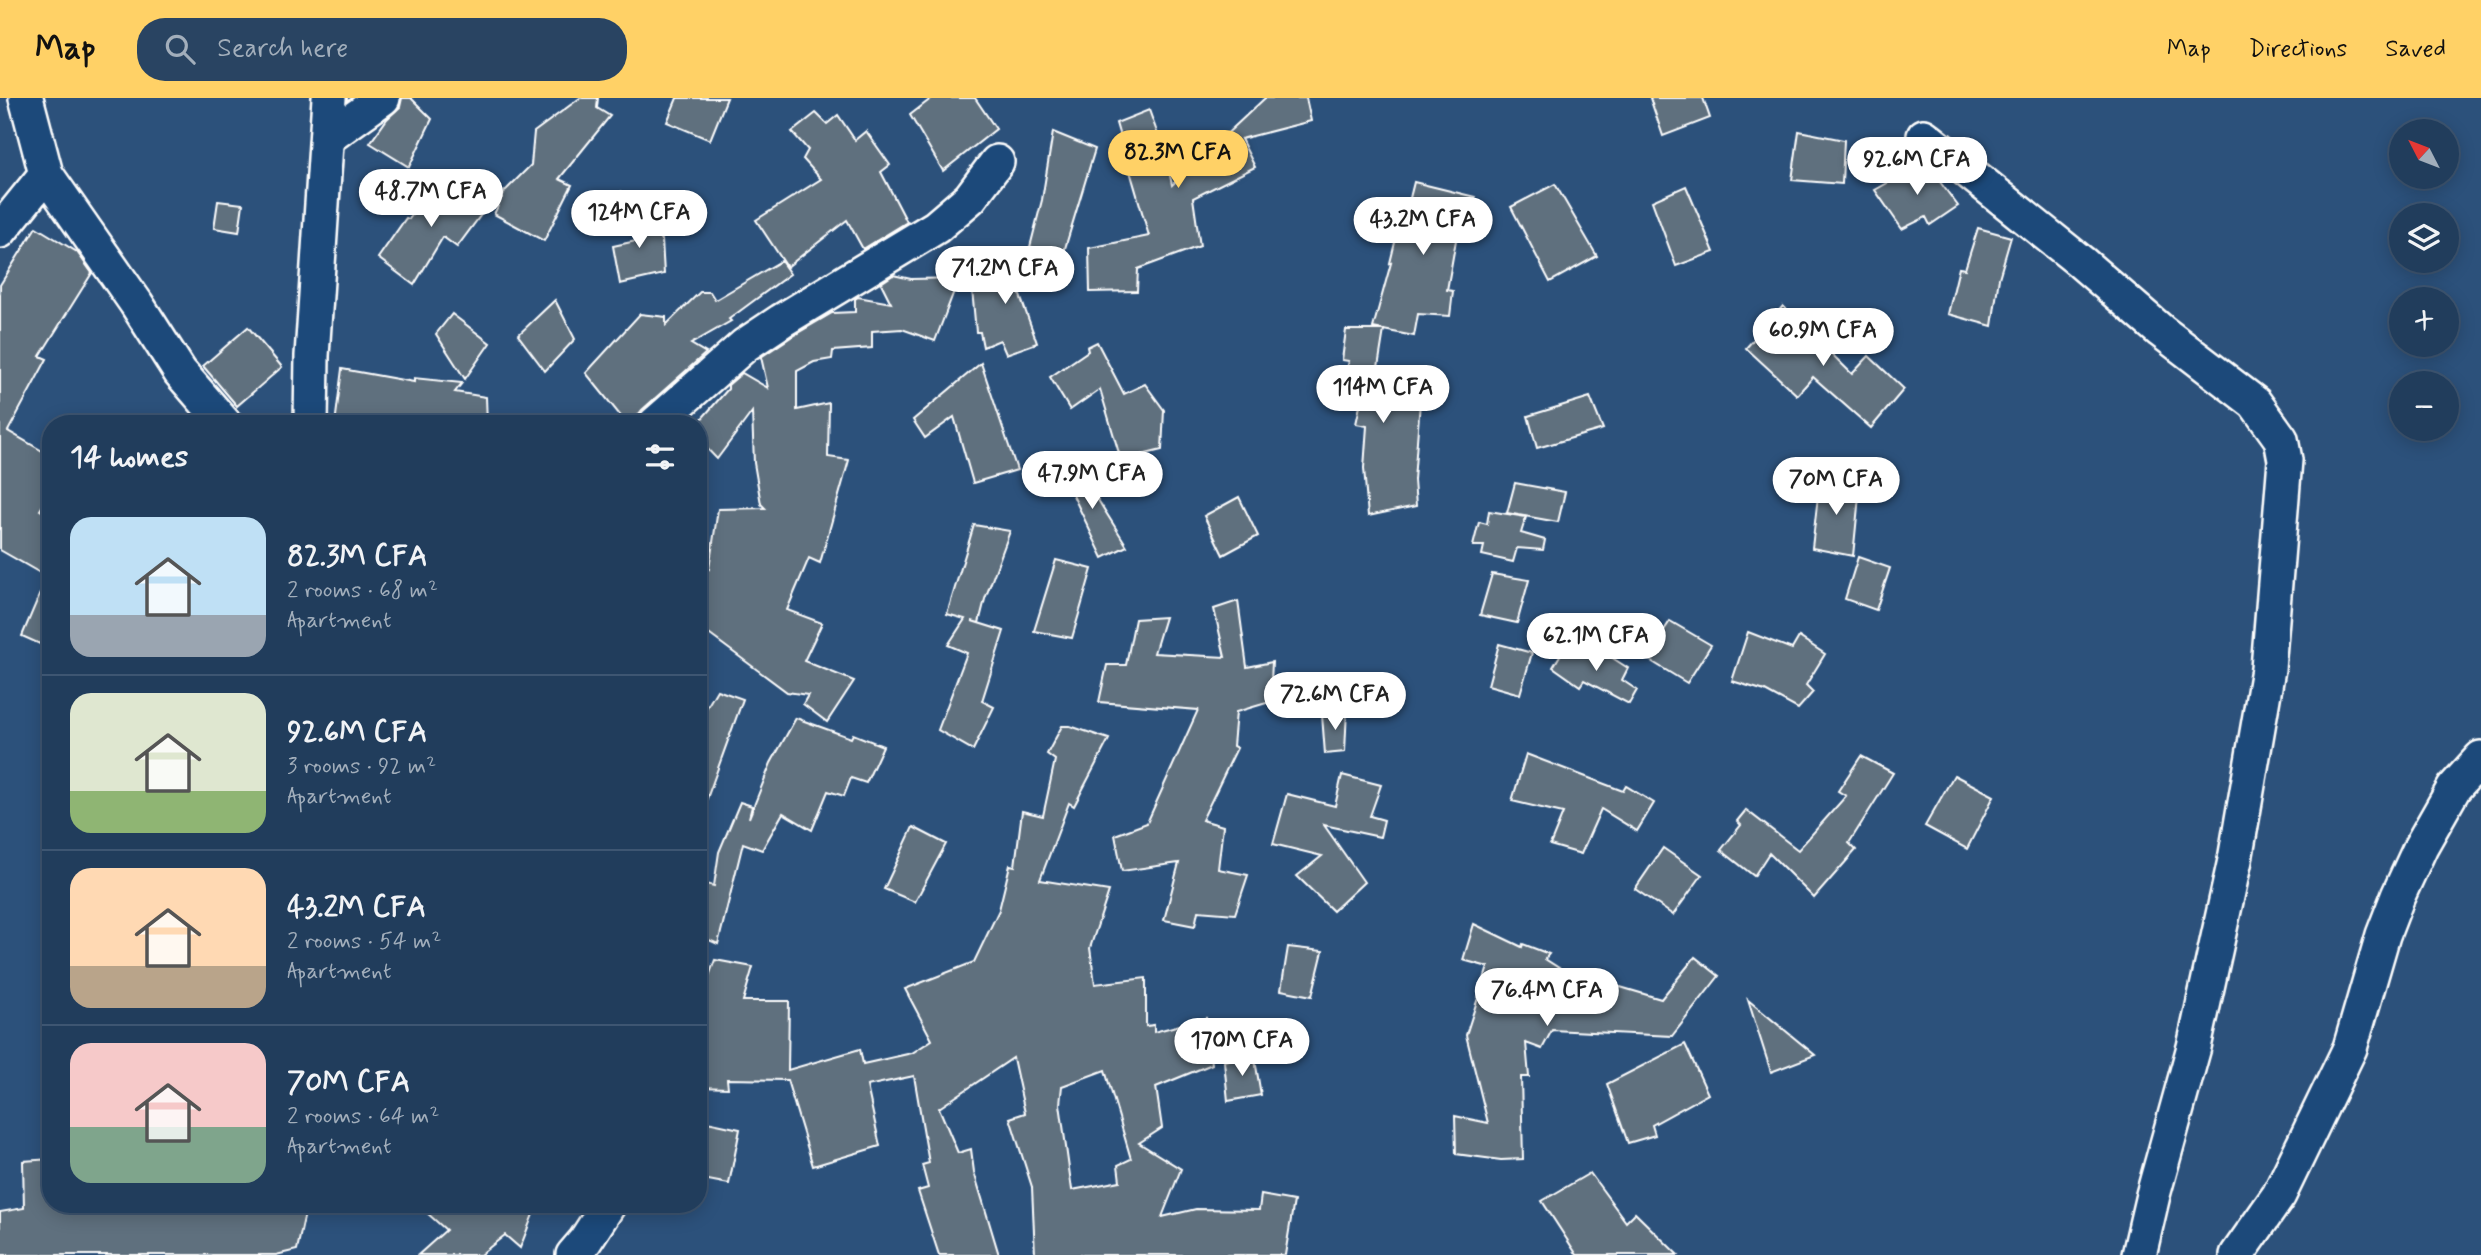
<!DOCTYPE html>
<meta charset="utf-8">
<style>
body{margin:0;font-family:Mynerve,sans-serif;background:#294462;color:#f1f3f6;height:100vh;display:flex;flex-direction:column;font-size:26px;white-space:nowrap}
*{box-sizing:border-box;margin:0}
p{font-size:23px;color:#a2aebb}
.icon{flex:none;width:38px;height:38px;fill:none;stroke:currentColor;stroke-width:2;stroke-linecap:round;stroke-linejoin:round}
.map{position:relative;flex:1;overflow:hidden}
.details{position:absolute;left:42px;top:317px;width:665px;height:798px;display:flex;flex-direction:column;background:#213d5c;border-radius:28px;box-shadow:0 4px 18px #0003,0 0 0 2px #3e5672}
.details>*{flex:none}
.needle{width:46px;rotate:312deg}
.tools{position:absolute;left:2389px;top:21px;display:grid;gap:14px}
.tools a{display:grid;place-items:center;width:70px;height:70px;border-radius:50%;background:#213d5c;box-shadow:0 4px 18px #0003,0 0 0 2px #3e5672;font-size:35px}
.price{position:absolute;translate:-50% -60px;padding:0 16px;border-radius:24px;background:#fff;color:#222;font-size:23px;line-height:46px;filter:drop-shadow(0 2px 4px #0008)}
.price::after{content:'';position:absolute;left:50%;top:42px;width:21px;height:16px;margin-left:-10px;background:inherit;clip-path:polygon(0 0,100% 0,50% 100%)}
.price.active{background:#ffd166;color:#111}
ul{padding:0;list-style:none}
li{display:flex;align-items:center;gap:21px;height:175px;padding:0 28px}
li+li{border-top:2px solid #3e5672}
li span{display:grid;place-items:center;flex:none;width:196px;height:140px;border-radius:21px;color:#555}
li>.icon{margin-inline-start:auto}
span .icon{width:84px;height:84px;fill:#fffc;stroke-width:1}
li b{font-size:30px}
h2{display:flex;justify-content:space-between;align-items:center;height:84px;padding:0 28px;font-size:30px}
header{display:flex;align-items:center;gap:42px;box-sizing:border-box;height:98px;padding:0 35px;background:#ffd166;color:#111}
header strong{font-size:33px}
nav{display:flex;gap:38px;margin-inline-start:auto;font-size:24px}
.search{width:490px;height:63px;background:#294462;display:flex;align-items:center;gap:18px;box-sizing:border-box;padding:0 24px;border-radius:28px;color:#a2aebb;font-size:26px}
.map>svg:first-child{display:block}
.building{fill:#5e6f7e;stroke:#fff;stroke-width:2;fill-rule:evenodd}
.lines{fill:none;stroke-linecap:round;stroke-linejoin:round}
.street-casing{stroke:#fff;stroke-width:38}
.street{stroke:#1f4a7a;stroke-width:33}
</style>
<header>
<strong>Map</strong>
<div class="search"><svg class="icon" aria-label="search" viewBox="0 0 24 24"><circle cx="10" cy="10" r="6"/><path d="M15 15l6 6"/></svg>Search here</div>
<nav><a>Map</a><a>Directions</a><a>Saved</a></nav>
</header>
<div class="map">
<svg width="2481" height="1157" viewBox="0 0 2481 1157">
<rect width="100%" height="100%" fill="#2c517b"/>
<filter id="ink" filterUnits="userSpaceOnUse"><feTurbulence type="fractalNoise" baseFrequency=".0143" numOctaves="2"/><feDisplacementMap in="SourceGraphic" scale="14" xChannelSelector="R" yChannelSelector="G"/><feConvolveMatrix kernelMatrix="1 2 1 2 8 2 1 2 1" color-interpolation-filters="sRGB"/></filter>
<g filter="url(#ink)">
<g class="building">
<path d="M 402,0 L 411,0 L 432,21 L 409,69 L 370,45 L 387,21 L 400,9 Z"/>
<path d="M 580,0 L 598,0 L 597,10 L 610,18 L 559,81 L 572,87 L 544,143 L 494,116 L 505,93 L 531,67 L 534,34 Z"/>
<path d="M 677,0 L 727,0 L 710,42 L 667,24 Z"/>
<path d="M 932,0 L 975,0 L 996,31 L 943,73 L 910,17 Z"/>
<path d="M 1265,0 L 1306,0 L 1311,23 L 1241,41 L 1255,69 L 1193,100 L 1200,148 L 1138,171 L 1137,193 L 1090,194 L 1089,150 L 1149,138 L 1116,25 L 1149,12 L 1166,59 L 1172,87 Z"/>
<path d="M 1650,0 L 1703,0 L 1710,20 L 1663,38 Z"/>
<path d="M 816,15 L 827,26 L 838,17 L 855,42 L 866,33 L 890,67 L 881,74 L 907,124 L 863,151 L 847,122 L 787,169 L 756,122 L 821,81 L 803,61 L 808,52 L 792,34 Z"/>
<path d="M 1799,33 L 1844,42 L 1842,86 L 1792,82 Z"/>
<path d="M 1053,34 L 1095,51 L 1063,157 L 1030,149 L 1042,102 Z"/>
<path d="M 1925,64 L 1958,108 L 1930,127 L 1926,119 L 1902,131 L 1875,92 Z"/>
<path d="M 441,78 L 486,110 L 457,149 L 443,139 L 414,187 L 378,160 L 406,120 L 409,121 Z"/>
<path d="M 1414,84 L 1475,99 L 1471,133 L 1458,131 L 1447,192 L 1453,193 L 1450,218 L 1418,216 L 1414,238 L 1373,230 L 1391,165 L 1390,165 L 1398,132 L 1390,130 L 1396,105 L 1408,108 Z"/>
<path d="M 1555,86 L 1597,158 L 1550,184 L 1511,109 Z"/>
<path d="M 1686,88 L 1714,154 L 1676,168 L 1652,103 Z"/>
<path d="M 621,93 L 662,142 L 664,176 L 620,186 L 613,148 L 636,143 Z"/>
<path d="M 218,103 L 243,106 L 239,134 L 214,130 Z"/>
<path d="M 36,129 L 77,154 L 92,175 L 40,258 L 47,261 L 8,333 L 51,358 L 51,394 L 40,412 L 51,419 L 51,551 L 22,538 L 47,479 L 0,452 L 0,187 Z"/>
<path d="M 1978,130 L 2011,139 L 1999,180 L 1992,228 L 1948,216 L 1959,170 L 1965,171 Z"/>
<path d="M 996,161 L 1034,161 L 1035,188 L 1017,189 L 1037,245 L 1006,256 L 1000,242 L 983,249 L 980,234 L 976,234 L 972,191 L 1002,172 Z"/>
<path d="M 781,163 L 790,176 L 729,221 L 731,223 L 691,246 L 706,255 L 642,312 L 631,326 L 627,326 L 586,275 L 640,216 L 666,219 L 666,227 L 700,194 L 710,194 L 715,202 Z"/>
<path d="M 893,177 L 911,181 L 959,180 L 935,243 L 902,231 L 872,233 L 872,250 L 833,253 L 832,261 L 814,264 L 797,273 L 797,312 L 829,305 L 828,359 L 849,362 L 820,465 L 809,460 L 787,512 L 822,525 L 804,563 L 854,583 L 827,624 L 803,606 L 808,597 L 787,594 L 698,528 L 698,466 L 709,471 L 718,411 L 765,410 L 761,406 L 754,365 L 752,314 L 717,361 L 698,341 L 698,325 L 728,291 L 728,287 L 742,275 L 768,290 L 761,259 L 791,239 L 832,215 L 855,214 L 855,201 L 858,199 L 891,205 L 881,185 Z"/>
<path d="M 555,202 L 575,241 L 545,273 L 518,237 Z"/>
<path d="M 1783,208 L 1852,276 L 1869,258 L 1904,291 L 1871,330 L 1813,279 L 1797,297 L 1746,250 Z"/>
<path d="M 452,216 L 490,245 L 465,281 L 436,236 Z"/>
<path d="M 248,229 L 282,269 L 237,308 L 203,268 Z"/>
<path d="M 1346,232 L 1384,232 L 1375,288 L 1421,291 L 1414,382 L 1416,408 L 1368,418 L 1364,370 L 1367,328 L 1356,326 L 1361,303 L 1341,296 L 1349,263 L 1342,262 Z"/>
<path d="M 1097,244 L 1124,296 L 1145,286 L 1164,312 L 1162,352 L 1121,362 L 1100,291 L 1070,312 L 1050,279 L 1088,253 L 1087,249 Z"/>
<path d="M 981,265 L 1017,372 L 973,385 L 954,319 L 925,340 L 913,322 Z"/>
<path d="M 342,271 L 414,284 L 414,280 L 462,285 L 455,294 L 486,299 L 487,326 L 335,326 Z"/>
<path d="M 1590,299 L 1603,331 L 1537,350 L 1528,318 Z"/>
<path d="M 1071,359 L 1127,448 L 1103,460 L 1058,366 Z"/>
<path d="M 1820,381 L 1860,388 L 1853,458 L 1812,450 Z"/>
<path d="M 1515,385 L 1565,394 L 1558,424 L 1507,415 Z"/>
<path d="M 1239,399 L 1258,438 L 1223,457 L 1204,418 Z"/>
<path d="M 1489,413 L 1526,419 L 1521,435 L 1545,442 L 1543,452 L 1517,450 L 1513,464 L 1482,457 L 1484,448 L 1473,448 L 1479,424 L 1487,426 Z"/>
<path d="M 974,427 L 1010,433 L 985,501 L 979,525 L 972,523 L 1004,533 L 982,603 L 994,609 L 973,652 L 938,632 L 967,555 L 948,547 L 965,521 L 947,516 Z"/>
<path d="M 1858,459 L 1890,470 L 1876,512 L 1845,501 Z"/>
<path d="M 1056,462 L 1092,471 L 1072,540 L 1034,533 Z"/>
<path d="M 1492,476 L 1529,482 L 1517,525 L 1480,517 Z"/>
<path d="M 1238,503 L 1247,569 L 1272,564 L 1270,604 L 1236,614 L 1233,648 L 1237,650 L 1202,722 L 1223,728 L 1218,771 L 1248,777 L 1235,816 L 1198,813 L 1195,828 L 1164,822 L 1179,765 L 1122,773 L 1115,737 L 1147,725 L 1198,612 L 1099,604 L 1107,567 L 1126,567 L 1135,521 L 1165,519 L 1154,555 L 1225,559 L 1214,511 Z"/>
<path d="M 1670,523 L 1711,547 L 1687,585 L 1646,560 Z"/>
<path d="M 1748,534 L 1792,551 L 1799,539 L 1825,556 L 1806,587 L 1813,594 L 1798,611 L 1765,593 L 1732,583 Z"/>
<path d="M 1499,546 L 1532,555 L 1520,596 L 1488,587 Z"/>
<path d="M 1567,546 L 1596,564 L 1600,552 L 1628,570 L 1622,582 L 1637,592 L 1629,606 L 1584,582 L 1580,588 L 1553,569 Z"/>
<path d="M 717,592 L 743,601 L 701,717 L 698,716 L 698,602 L 707,609 Z"/>
<path d="M 1347,611 L 1345,654 L 1325,656 L 1322,617 Z"/>
<path d="M 796,620 L 851,640 L 853,636 L 883,648 L 866,685 L 851,680 L 844,698 L 828,693 L 812,732 L 783,715 L 762,752 L 743,745 L 718,846 L 698,837 L 698,784 L 714,788 L 719,754 L 740,704 L 752,708 L 749,720 L 771,665 Z"/>
<path d="M 1062,628 L 1070,628 L 1109,641 L 1074,708 L 1069,705 L 1040,782 L 1109,793 L 1090,850 L 1095,886 L 1146,880 L 1146,928 L 1154,927 L 1154,934 L 1206,920 L 1212,966 L 1156,989 L 1162,1030 L 1139,1045 L 1181,1071 L 1162,1119 L 1196,1111 L 1259,1112 L 1261,1097 L 1294,1103 L 1285,1157 L 1035,1157 L 1032,1089 L 1010,1020 L 1025,1015 L 1013,960 L 939,1010 L 958,1055 L 971,1051 L 974,1074 L 999,1157 L 939,1157 L 918,1093 L 928,1090 L 922,1067 L 929,1065 L 914,978 L 867,988 L 880,1048 L 813,1068 L 787,982 L 727,981 L 728,990 L 698,989 L 698,908 L 715,862 L 753,869 L 743,903 L 789,903 L 788,972 L 860,951 L 863,966 L 912,955 L 932,942 L 905,891 L 974,864 L 999,812 L 1010,767 L 1015,768 L 1022,713 L 1043,718 L 1055,662 L 1047,656 ZM 1105,972 L 1131,1061 L 1118,1067 L 1120,1083 L 1072,1092 L 1060,1006 L 1062,988 Z"/>
<path d="M 1526,656 L 1623,693 L 1626,688 L 1654,705 L 1637,733 L 1601,711 L 1581,756 L 1550,747 L 1563,715 L 1512,703 Z"/>
<path d="M 1861,658 L 1893,675 L 1849,745 L 1856,752 L 1814,800 L 1769,755 L 1754,778 L 1721,752 L 1741,727 L 1737,723 L 1746,712 L 1798,752 L 1846,698 L 1838,693 Z"/>
<path d="M 1342,677 L 1381,687 L 1370,718 L 1384,722 L 1380,739 L 1324,727 L 1364,784 L 1333,813 L 1297,778 L 1322,758 L 1273,746 L 1287,696 L 1335,708 Z"/>
<path d="M 1954,677 L 1994,698 L 1967,751 L 1925,728 Z"/>
<path d="M 913,729 L 946,746 L 915,804 L 884,791 Z"/>
<path d="M 1663,750 L 1702,777 L 1673,817 L 1635,791 Z"/>
<path d="M 1474,826 L 1522,849 L 1523,846 L 1549,856 L 1545,861 L 1598,895 L 1600,883 L 1661,901 L 1695,859 L 1719,878 L 1672,938 L 1552,932 L 1542,951 L 1526,945 L 1529,979 L 1521,979 L 1523,1061 L 1501,1062 L 1456,1056 L 1455,1018 L 1488,1025 L 1466,937 L 1488,869 L 1463,862 Z"/>
<path d="M 1288,849 L 1323,853 L 1312,898 L 1281,892 Z"/>
<path d="M 1748,902 L 1815,957 L 1771,974 Z"/>
<path d="M 1685,946 L 1708,996 L 1652,1027 L 1655,1037 L 1628,1045 L 1607,986 Z"/>
<path d="M 1254,956 L 1261,997 L 1228,1003 L 1224,963 Z"/>
<path d="M 698,1022 L 740,1031 L 729,1086 L 698,1080 Z"/>
<path d="M 51,1061 L 51,1106 L 279,1106 L 278,1114 L 305,1115 L 297,1152 L 276,1157 L 0,1157 L 0,1114 L 24,1110 L 23,1063 Z"/>
<path d="M 1590,1075 L 1626,1124 L 1635,1115 L 1678,1157 L 1577,1157 L 1542,1103 Z"/>
<path d="M 417,1106 L 537,1106 L 520,1150 L 505,1137 L 480,1157 L 418,1157 L 446,1132 Z"/>
</g>
<g class="lines">
<defs>
<g id="street">
<path d="M 26,0 L 46,76 L 136,205 L 180,274 L 225,326"/>
<path d="M 1924,38 L 2081,164 L 2161,233 L 2255,305 L 2281,341 L 2285,362 L 2268,571 L 2235,762 L 2194,949 L 2153,1097 L 2139,1157"/>
<path d="M 327,40 L 383,0"/>
<path d="M 0,133 L 46,76"/>
<path d="M 311,326 L 312,258 L 329,0"/>
<path d="M 655,326 L 745,247 L 781,223 L 936,129 L 970,100 L 997,64"/>
<path d="M 573,1157 L 585,1143 L 609,1106"/>
<path d="M 2237,1157 L 2279,1097 L 2350,950 L 2383,837 L 2398,798 L 2421,748 L 2454,690 L 2481,660"/>
</g>
</defs>
<use href="#street" class="street-casing"/>
<use href="#street" class="street"/>
</g>
</g>
</svg>
<div class="tools">
<a><svg class="needle" viewBox="-14 -14 28 28"><path d="M0-13l5 13h-10z" fill="#e53935"/><path d="M0 13l5-13h-10z" fill="#a2aebb"/></svg></a>
<a><svg class="icon" aria-label="layers" viewBox="0 0 24 24"><path d="M12 4l9 5-9 5-9-5zM3 14l9 5 9-5"/></svg></a>
<a>+</a>
<a>−</a>
</div>
<b class="price active" style="left:1178px;top:92px">82.3M CFA</b>
<b class="price" style="left:1917px;top:99px">92.6M CFA</b>
<b class="price" style="left:431px;top:131px">48.7M CFA</b>
<b class="price" style="left:639px;top:152px">124M CFA</b>
<b class="price" style="left:1423px;top:159px">43.2M CFA</b>
<b class="price" style="left:1005px;top:208px">71.2M CFA</b>
<b class="price" style="left:1823px;top:270px">60.9M CFA</b>
<b class="price" style="left:1383px;top:327px">114M CFA</b>
<b class="price" style="left:1092px;top:413px">47.9M CFA</b>
<b class="price" style="left:1836px;top:419px">70M CFA</b>
<b class="price" style="left:1596px;top:575px">62.1M CFA</b>
<b class="price" style="left:1335px;top:634px">72.6M CFA</b>
<b class="price" style="left:1547px;top:930px">76.4M CFA</b>
<b class="price" style="left:1242px;top:980px">170M CFA</b>
<section class="details">
<h2>14 homes<svg class="icon" aria-label="filters" viewBox="0 0 24 24"><path d="M4 7h16M4 17h16"/><circle cx="9" cy="7" r="2"/><circle cx="15" cy="17" r="2"/></svg></h2>
<ul>
<li><span style="background:linear-gradient(#bfe0f5 70%,#9aa5b1 0)"><svg class="icon" aria-label="home" viewBox="0 0 24 24"><path d="M3 11l9-7 9 7M6 9v11h12V9"/></svg></span><div><b>82.3M CFA</b><p>2 rooms · 68 m²</p><p>Apartment</p></div></li>
<li><span style="background:linear-gradient(#dfe7d0 70%,#8fb573 0)"><svg class="icon" aria-label="home" viewBox="0 0 24 24"><path d="M3 11l9-7 9 7M6 9v11h12V9"/></svg></span><div><b>92.6M CFA</b><p>3 rooms · 92 m²</p><p>Apartment</p></div></li>
<li><span style="background:linear-gradient(#ffd9b3 70%,#b9a48a 0)"><svg class="icon" aria-label="home" viewBox="0 0 24 24"><path d="M3 11l9-7 9 7M6 9v11h12V9"/></svg></span><div><b>43.2M CFA</b><p>2 rooms · 54 m²</p><p>Apartment</p></div></li>
<li><span style="background:linear-gradient(#f6c9c9 60%,#7fa58c 0)"><svg class="icon" aria-label="home" viewBox="0 0 24 24"><path d="M3 11l9-7 9 7M6 9v11h12V9"/></svg></span><div><b>70M CFA</b><p>2 rooms · 64 m²</p><p>Apartment</p></div></li>
</ul>
</section>
</div>
